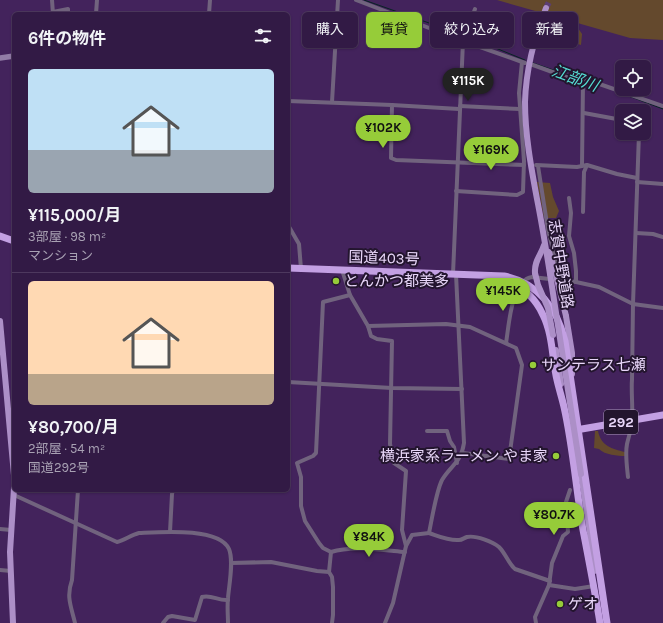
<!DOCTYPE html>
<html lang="ja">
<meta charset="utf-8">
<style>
body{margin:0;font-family:Karla,"Noto Sans JP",sans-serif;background:#3d2750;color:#f1f3f6;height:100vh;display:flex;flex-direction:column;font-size:15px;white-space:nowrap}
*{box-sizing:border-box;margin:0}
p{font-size:13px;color:#a8a1b3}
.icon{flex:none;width:22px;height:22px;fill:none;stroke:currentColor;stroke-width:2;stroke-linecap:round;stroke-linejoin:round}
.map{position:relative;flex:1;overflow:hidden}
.drawer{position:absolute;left:12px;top:12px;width:278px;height:480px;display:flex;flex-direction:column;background:#321a45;border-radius:6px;box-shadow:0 1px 3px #0004,0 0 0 1px #4d385e}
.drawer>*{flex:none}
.guide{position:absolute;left:302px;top:12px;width:301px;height:36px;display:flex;gap:8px}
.buttons{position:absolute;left:615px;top:60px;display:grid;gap:8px}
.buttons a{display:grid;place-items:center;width:36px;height:36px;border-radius:6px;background:#321a45;box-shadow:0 1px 3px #0004,0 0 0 1px #4d385e;font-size:20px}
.price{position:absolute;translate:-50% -34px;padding:0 9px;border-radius:14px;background:#96cc39;color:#111;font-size:13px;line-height:26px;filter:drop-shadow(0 1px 2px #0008)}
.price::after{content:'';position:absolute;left:50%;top:24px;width:12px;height:9px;margin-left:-6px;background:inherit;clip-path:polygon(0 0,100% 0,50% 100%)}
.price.current{background:#222;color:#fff}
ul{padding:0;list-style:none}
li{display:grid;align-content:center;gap:8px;height:212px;padding:0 16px}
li+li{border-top:1px solid #4d385e}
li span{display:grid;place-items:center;height:124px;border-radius:6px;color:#555}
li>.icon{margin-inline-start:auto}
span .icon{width:72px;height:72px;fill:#fffc;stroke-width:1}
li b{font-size:17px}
h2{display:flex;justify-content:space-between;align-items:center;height:48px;padding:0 16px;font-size:17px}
.chip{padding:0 14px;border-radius:6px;background:#321a45;box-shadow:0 1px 3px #0004,0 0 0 1px #4d385e;font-size:14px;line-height:36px}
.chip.current{background:#96cc39;color:#111}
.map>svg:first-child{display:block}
.green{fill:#64492d}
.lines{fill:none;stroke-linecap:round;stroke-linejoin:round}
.stream{stroke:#072523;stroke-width:1}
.street-tunnel{stroke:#5c3e74;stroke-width:4;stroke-dasharray:4 2;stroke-linecap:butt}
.primary-tunnel{stroke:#5c3e74;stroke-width:6;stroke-dasharray:6 3;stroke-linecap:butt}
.street{stroke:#71637e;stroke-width:4}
.secondary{stroke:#927ca7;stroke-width:5.5}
.primary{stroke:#ac8fc7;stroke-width:6}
.highway{stroke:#c3a0e3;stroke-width:7}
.primary-bridge{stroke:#ac8fc7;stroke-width:6}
.poi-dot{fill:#96cc39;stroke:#23152e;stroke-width:1.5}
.labels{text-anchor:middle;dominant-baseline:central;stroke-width:4;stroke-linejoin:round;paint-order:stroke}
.shield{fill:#23152e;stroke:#ad9cbc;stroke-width:1}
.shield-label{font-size:14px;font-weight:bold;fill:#e8d6f9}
.street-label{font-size:15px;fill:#e8d6f9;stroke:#23152e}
.poi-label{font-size:15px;fill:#e8d6f9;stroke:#23152e;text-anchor:start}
.water-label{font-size:16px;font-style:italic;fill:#55ded4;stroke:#23152e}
</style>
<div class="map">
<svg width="663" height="623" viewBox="0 0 663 623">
<rect width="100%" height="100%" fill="#43235c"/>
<g class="green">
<path d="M 497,0 L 663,0 L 663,40 L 630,38 Z"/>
<path d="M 549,18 L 578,28 L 582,34 L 581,45 L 546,34 Z"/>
<path d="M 537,182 L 550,183 L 553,197 L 559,211 L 556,218 L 544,218 Z"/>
<path d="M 595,431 L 598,431 C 601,446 612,449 625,452 L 625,456 C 618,456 605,455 599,449 L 594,448 Z"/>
</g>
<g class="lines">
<g class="stream">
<path d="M 364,0 L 463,35"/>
<path d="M 466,36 L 525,60"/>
<path d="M 533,63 L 583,80"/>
<path d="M 626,95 L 663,109"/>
</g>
<path class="street-tunnel" d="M 529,28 L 542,33"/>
<path class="primary-tunnel" d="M 546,8 L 550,0"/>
<g class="street">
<path d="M 52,0 L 53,14"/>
<path d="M 356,0 L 463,41 L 525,63"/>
<path d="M 53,12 L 68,9 L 68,14"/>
<path d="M 96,14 L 97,0"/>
<path d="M 209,14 L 210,0"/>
<path d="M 533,65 L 583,83 L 585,79 L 663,106"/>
<path d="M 288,101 L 392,105 L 391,158 L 396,160 L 524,165"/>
<path d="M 332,102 L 338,0"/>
<path d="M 392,105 L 459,109"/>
<path d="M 460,106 L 520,109"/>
<path d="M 584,113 L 622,120"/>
<path d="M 536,165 L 577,167 L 587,165 L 617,174 L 637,178"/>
<path d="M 582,165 L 583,83"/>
<path d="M 538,166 L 548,230 L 561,281"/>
<path d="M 637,182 L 663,184"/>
<path d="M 456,191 L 517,195 L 523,192 L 524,161 L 519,93 L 522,62"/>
<path d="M 569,198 L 571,213 L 569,236 L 574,253 L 576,271 L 576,282"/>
<path d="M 583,212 L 584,172 L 587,165"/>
<path d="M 288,225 L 299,244 L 301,269"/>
<path d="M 636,233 L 653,234 L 663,237"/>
<path d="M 342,270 L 350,295 L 368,326 L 371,336 L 377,339 L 392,341 L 390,444 L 394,463 L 406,471 L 402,530 L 406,546"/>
<path d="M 453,274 L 463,41 L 475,9"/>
<path d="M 368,326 L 446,324 L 470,327 L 516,348 L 522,365 L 509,459 L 463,453"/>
<path d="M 506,343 C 509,326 511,280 532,277 L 576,282 L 599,287 L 633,304 L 663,308"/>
<path d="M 288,382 L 392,388 L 462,389"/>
<path d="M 427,431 L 447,431 L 450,441 L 454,447 L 457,463"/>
<path d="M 628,477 C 627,467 625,454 627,444 C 629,435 632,428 632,419 C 633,406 631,392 632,379 L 633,304 L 639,133"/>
<path d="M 14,495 L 117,542 C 125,540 131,535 139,533 C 160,532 219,527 229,549 C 234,561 229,585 228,598 C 227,607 228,615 228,623"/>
<path d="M 0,529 L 11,530"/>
<path d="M 170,532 L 172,494 L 173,490"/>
<path d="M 429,533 C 438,536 449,541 459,540 C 462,540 464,538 467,537 C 476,535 493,542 499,547 C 506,554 508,563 515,569 L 550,581"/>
<path d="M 331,552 C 352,545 383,550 405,552"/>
<path d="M 231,563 L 271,562 L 317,571 L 329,572"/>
<path d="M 0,570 L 11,571"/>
<path d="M 549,585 L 575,589 L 594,586"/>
<path d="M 75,623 C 71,606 66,597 72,580 L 78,490"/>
<path d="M 163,623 L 168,617 L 172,616 L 195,620 L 202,597 C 211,594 218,601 228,600"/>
<path d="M 332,623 L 333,615 L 333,587 L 332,577 L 329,572 L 331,552 L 323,548 L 319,543 L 305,521 L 301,506 L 301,477 L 297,463 L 313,456 L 316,453 L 323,302 L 350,295"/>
<path d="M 385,623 L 393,603 L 406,546 L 412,535 L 429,533 C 432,519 436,492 442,480 C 451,465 461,463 464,443 L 456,274"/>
<path d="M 536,623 L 535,617 L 549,585 L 552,563 L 563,536 L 568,532 L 566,502 L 570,490"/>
</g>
<path class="secondary" d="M 0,58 L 14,56"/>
<g class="primary">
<path d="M 546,8 C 534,38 526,70 525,102 C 525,134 531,167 537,199 C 542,224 546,249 550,274"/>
<path d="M 549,252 L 556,275"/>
<path d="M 535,273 C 534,261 541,255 544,245"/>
<path d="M 566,316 L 572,353 L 572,374"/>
<path d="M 0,321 L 14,475"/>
<path d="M 556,350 L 561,384"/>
<path d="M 581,474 L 591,539"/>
<path d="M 590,536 L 594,571"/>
<path d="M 13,623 L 10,552 L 14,488"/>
</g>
<g class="highway">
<path d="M 0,236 L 14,241"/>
<path d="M 288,268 L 504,276 C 538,283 557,308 565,341 L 607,623"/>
<path d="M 503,280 C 522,286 535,297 543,315 C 553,335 552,359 557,380 C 559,389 562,398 564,407 C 573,447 576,489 583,530 C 589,561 595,592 600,623"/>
<path d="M 576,430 L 663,415"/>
</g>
<g class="primary-bridge">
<path d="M 535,273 L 538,285 L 548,308 L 553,335"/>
<path d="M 550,274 L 581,474"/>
<path d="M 556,275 L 566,316"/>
</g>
</g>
<g class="poi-dot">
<circle cx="336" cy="281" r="4"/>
<circle cx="533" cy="365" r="4"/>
<circle cx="556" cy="456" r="4"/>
<circle cx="560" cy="604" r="4"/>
</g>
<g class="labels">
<rect class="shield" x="604" y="410" width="34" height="24" rx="3"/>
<g class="shield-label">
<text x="621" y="422">292</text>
</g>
<g class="street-label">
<text transform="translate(384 258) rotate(2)">国道403号</text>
<text transform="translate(561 264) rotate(81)">志賀中野道路</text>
</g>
<g class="poi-label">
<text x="344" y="281">とんかつ都美多</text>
<text x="541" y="365">サンテラス七瀬</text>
<text x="548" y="456" text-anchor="end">横浜家系ラーメン やま家</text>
<text x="568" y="604">ゲオ</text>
</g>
<g class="water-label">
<text transform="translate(575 78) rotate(20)">江部川</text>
</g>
</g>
</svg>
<div class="buttons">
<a><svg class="icon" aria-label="locate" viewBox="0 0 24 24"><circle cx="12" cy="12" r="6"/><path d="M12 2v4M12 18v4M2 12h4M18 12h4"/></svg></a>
<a><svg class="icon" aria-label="layers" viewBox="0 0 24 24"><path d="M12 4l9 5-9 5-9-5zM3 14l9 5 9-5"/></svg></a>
</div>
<b class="price current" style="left:468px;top:102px">¥115K</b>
<b class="price" style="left:383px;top:149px">¥102K</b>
<b class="price" style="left:491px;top:171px">¥169K</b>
<b class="price" style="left:503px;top:312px">¥145K</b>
<b class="price" style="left:554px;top:536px">¥80.7K</b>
<b class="price" style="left:369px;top:558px">¥84K</b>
<div class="guide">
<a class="chip">購入</a>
<a class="chip current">賃貸</a>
<a class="chip">絞り込み</a>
<a class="chip">新着</a>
</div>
<section class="drawer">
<h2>6件の物件<svg class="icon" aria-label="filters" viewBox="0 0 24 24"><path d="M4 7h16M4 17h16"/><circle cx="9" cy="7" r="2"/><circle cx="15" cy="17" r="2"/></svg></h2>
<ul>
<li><span style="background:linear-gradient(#bfe0f5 65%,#9aa5b1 0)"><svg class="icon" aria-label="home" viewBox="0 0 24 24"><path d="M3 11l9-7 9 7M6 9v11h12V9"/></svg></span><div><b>¥115,000/月</b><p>3部屋 · 98 m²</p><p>マンション</p></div></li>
<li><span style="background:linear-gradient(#ffd9b3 75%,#b9a48a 0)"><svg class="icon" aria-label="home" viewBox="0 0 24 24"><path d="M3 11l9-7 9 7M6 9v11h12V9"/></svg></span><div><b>¥80,700/月</b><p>2部屋 · 54 m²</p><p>国道292号</p></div></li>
</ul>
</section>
</div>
